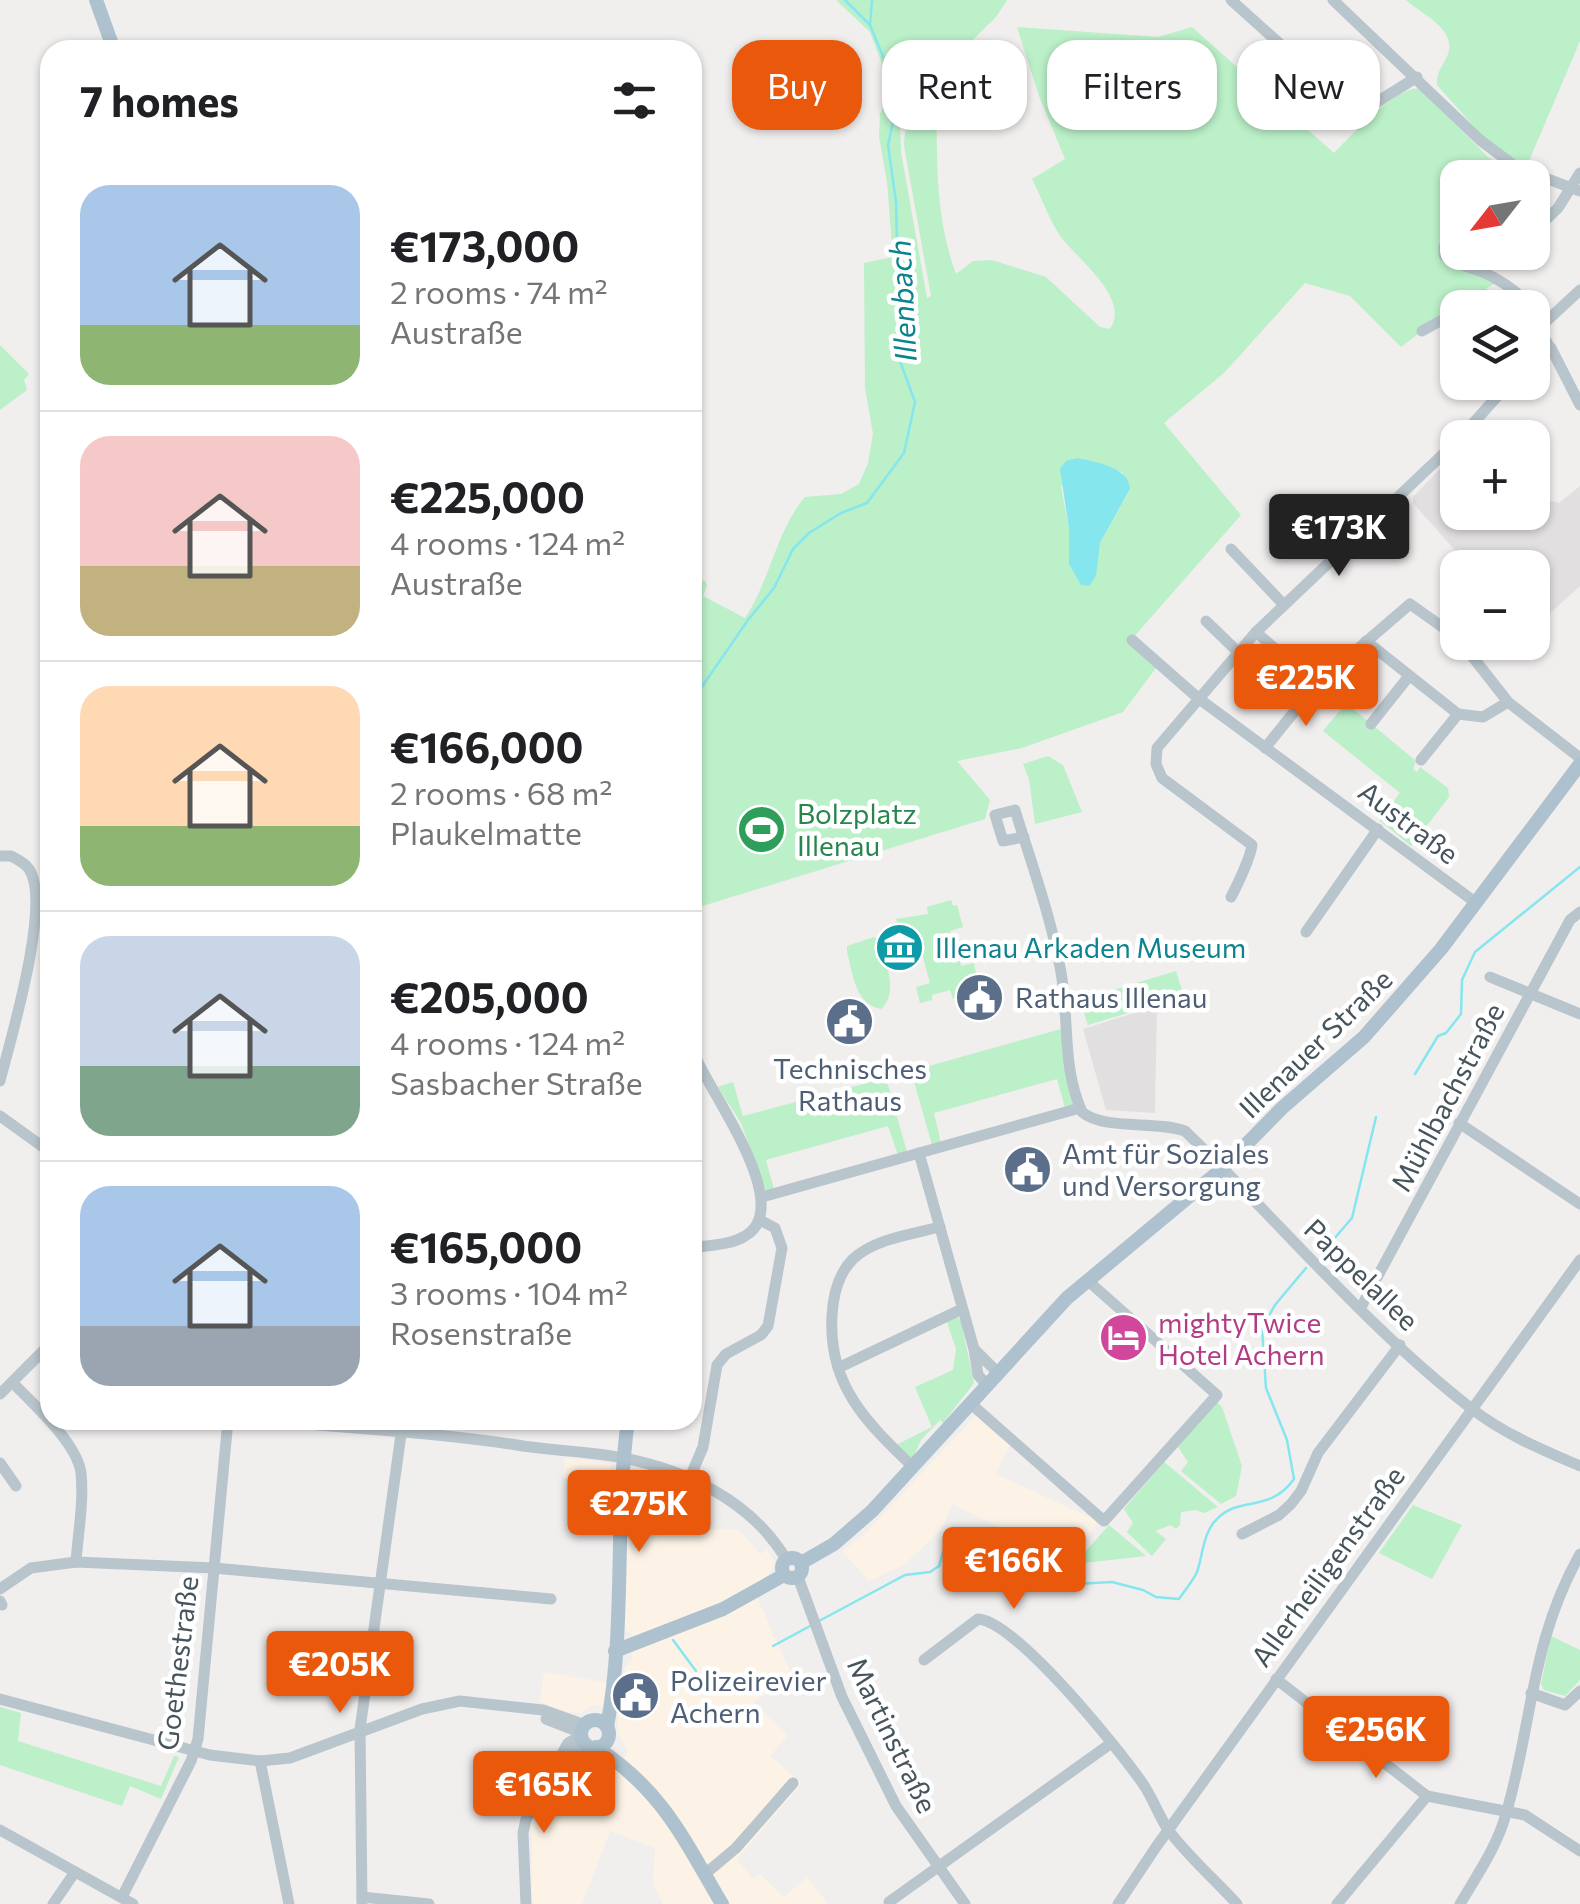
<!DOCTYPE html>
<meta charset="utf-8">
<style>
body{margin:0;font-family:Commissioner,sans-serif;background:#f2f2f2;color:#202124;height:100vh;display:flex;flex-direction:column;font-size:38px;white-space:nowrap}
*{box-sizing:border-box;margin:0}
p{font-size:32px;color:#757577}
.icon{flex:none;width:55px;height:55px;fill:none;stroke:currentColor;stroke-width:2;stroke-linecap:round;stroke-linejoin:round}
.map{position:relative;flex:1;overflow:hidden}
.side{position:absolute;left:40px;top:40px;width:662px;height:1390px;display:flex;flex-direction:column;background:#fff;border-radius:30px;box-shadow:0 2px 8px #0004}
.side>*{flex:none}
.banner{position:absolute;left:732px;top:40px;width:698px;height:90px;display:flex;gap:20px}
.needle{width:65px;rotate:239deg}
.controls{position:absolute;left:1440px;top:160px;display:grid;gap:20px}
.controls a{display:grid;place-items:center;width:110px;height:110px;border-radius:20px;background:#fff;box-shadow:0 2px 8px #0004;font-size:50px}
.price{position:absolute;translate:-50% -85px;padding:0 22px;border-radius:10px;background:#ea580c;color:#fff;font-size:32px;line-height:65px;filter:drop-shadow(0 2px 5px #0008)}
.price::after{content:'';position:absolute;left:50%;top:60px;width:30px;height:22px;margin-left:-15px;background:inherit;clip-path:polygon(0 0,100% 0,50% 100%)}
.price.selected{background:#222;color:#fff}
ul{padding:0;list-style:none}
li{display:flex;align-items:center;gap:30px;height:250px;padding:0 40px}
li+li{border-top:2px solid #e0e0e0}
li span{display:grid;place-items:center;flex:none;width:280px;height:200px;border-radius:30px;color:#555}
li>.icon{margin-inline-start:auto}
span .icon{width:120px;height:120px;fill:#fffc;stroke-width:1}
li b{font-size:42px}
h2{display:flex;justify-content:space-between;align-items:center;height:120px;padding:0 40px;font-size:42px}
.tag{padding:0 35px;border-radius:30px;background:#fff;box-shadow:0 2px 8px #0004;font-size:35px;line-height:90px}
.tag.selected{background:#ea580c;color:#fff}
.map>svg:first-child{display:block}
.commercial{fill:#fcf3e6}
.education{fill:#e2dfe0}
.green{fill:#bbf0c8;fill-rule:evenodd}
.water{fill:#86e6ee}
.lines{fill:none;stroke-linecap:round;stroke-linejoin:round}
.stream{stroke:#86e6ee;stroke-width:2.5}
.minor{stroke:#b9c5cc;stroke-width:11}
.major{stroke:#adc2ce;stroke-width:14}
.labels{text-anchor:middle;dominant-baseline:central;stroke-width:9;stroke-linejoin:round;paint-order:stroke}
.leisure-label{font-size:28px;fill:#27864d;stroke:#fff;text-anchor:start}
.street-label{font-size:28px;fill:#46545c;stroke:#fff}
.culture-label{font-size:28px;fill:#0d838f;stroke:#fff;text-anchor:start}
.service-label{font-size:28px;fill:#4e5e75;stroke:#fff;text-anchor:start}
.hotel-label{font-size:28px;fill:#b23c85;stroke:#fff;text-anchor:start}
.water-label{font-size:30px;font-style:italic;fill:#0a838d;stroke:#fff}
</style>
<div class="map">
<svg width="1580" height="1904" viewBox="0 0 1580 1904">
<rect width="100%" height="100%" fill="#f1eeee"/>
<g class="commercial">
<path d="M 977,1414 L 1011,1443 L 996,1474 L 1098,1521 L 1071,1563 L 953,1504 L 940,1531 L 904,1565 L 869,1581 L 842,1551 L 864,1535 Z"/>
<path d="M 565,1458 L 610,1463 L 611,1469 L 627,1470 L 696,1499 L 696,1530 L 739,1529 L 760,1554 L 767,1550 L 774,1561 L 772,1570 L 754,1591 L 793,1678 L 753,1702 L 788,1735 L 770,1756 L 802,1783 L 737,1859 L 753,1879 L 760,1874 L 784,1897 L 807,1877 L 828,1904 L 663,1904 L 653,1884 L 655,1848 L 610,1831 L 582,1904 L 532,1904 L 532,1827 L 536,1812 L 576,1755 L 585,1755 L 614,1771 L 628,1752 L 618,1733 L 618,1709 L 594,1705 L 581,1713 L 567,1712 L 540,1702 L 544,1672 L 622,1685 L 625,1668 L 632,1661 L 631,1634 L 624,1630 L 625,1484 L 563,1478 Z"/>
</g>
<g class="education">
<path d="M 1457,451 L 1458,512 L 1532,512 L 1533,486 L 1547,500 L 1559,503 L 1580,486 L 1580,586 L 1546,617 L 1548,620 L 1533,635 L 1532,568 L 1470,567 L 1413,503 L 1413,497 Z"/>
<path d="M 1157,1006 L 1155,1113 L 1106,1110 L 1083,1029 Z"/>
</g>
<g class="green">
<path d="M 836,0 L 1007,0 L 996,17 L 913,99 L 900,125 L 901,152 L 927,298 L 931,296 L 904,146 C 905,116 916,102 937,81 C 937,147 933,212 956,274 L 973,261 L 992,260 L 1046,277 L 1100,327 L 1110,329 C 1131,298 1077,259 1061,237 C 1049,220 1042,198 1032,179 L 1065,159 L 1039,96 L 1017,27 L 1158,37 L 1192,27 L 1334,153 C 1353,134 1393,89 1419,88 L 1487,156 L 1507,171 L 1502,177 L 1458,178 L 1458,252 L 1486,253 L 1494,284 L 1420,326 L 1422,331 L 1401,347 L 1350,296 L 1305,283 L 1225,372 L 1164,423 L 1241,515 L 1132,639 L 1159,664 L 1123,712 L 1022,748 L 957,761 L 990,800 L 985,819 L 693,909 L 693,579 L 705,581 L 707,585 L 703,596 L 745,618 C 770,581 776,531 805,497 L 841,494 L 859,484 L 868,463 L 873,434 L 865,388 L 864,263 L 893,257 L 887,182 L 879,136 L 880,114 L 889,94 L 888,80 L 870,32 ZM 1094,462 L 1122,472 L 1130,490 L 1100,543 L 1097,557 L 1069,564 L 1069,529 L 1061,486 Z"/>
<path d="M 1406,0 L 1580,0 L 1580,41 L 1526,168 L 1486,140 L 1437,85 C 1436,72 1443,66 1448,54 C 1457,29 1421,14 1406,0 Z"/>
<path d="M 0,345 L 29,374 L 24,380 L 27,390 L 0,410 Z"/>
<path d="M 1346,703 L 1416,761 L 1413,769 L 1417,772 L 1420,767 L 1448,788 L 1449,797 L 1411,846 L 1379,820 L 1400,793 L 1323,731 Z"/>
<path d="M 1048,756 L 1063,765 L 1082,812 L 1035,824 L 1029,779 L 1023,764 Z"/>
<path d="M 951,900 L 953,906 L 957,905 L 963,927 L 950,931 L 953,940 L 960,939 L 964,953 L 958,955 L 961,966 L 974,963 L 979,991 L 953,999 L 950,990 L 932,995 L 932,1000 L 920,1003 L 916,987 L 930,983 L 918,939 L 905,942 L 902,930 L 894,932 L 891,924 L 897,922 L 896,919 L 928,914 L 927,907 Z"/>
<path d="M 874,937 L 879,940 C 885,962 900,992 881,1009 C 855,1004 853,974 847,952 L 847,946 Z"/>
<path d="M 1176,971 L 1184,996 L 1088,1025 L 1080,1000 Z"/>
<path d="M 1061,1029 L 1075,1100 L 1072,1105 L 1065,1108 L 1057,1079 L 934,1113 L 941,1143 L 932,1145 L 911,1071 Z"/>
<path d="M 886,1078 L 907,1152 L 898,1155 L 888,1126 L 766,1160 L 774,1189 L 766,1191 L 741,1123 L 718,1087 L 733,1082 L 743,1116 Z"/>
<path d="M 956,1316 L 961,1321 L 974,1383 L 943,1423 L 940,1420 L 921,1440 L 911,1462 L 898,1450 L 898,1444 L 932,1427 L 915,1387 L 953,1370 L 956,1349 L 947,1322 Z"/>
<path d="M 1217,1402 L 1222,1407 L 1242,1466 L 1236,1496 L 1221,1504 L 1181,1471 L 1188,1462 L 1178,1447 Z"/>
<path d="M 1164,1462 L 1218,1507 L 1204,1513 L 1196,1510 L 1181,1512 L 1180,1525 L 1176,1529 L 1171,1525 L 1155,1531 L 1166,1539 L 1152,1556 L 1127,1532 L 1133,1523 L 1124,1509 Z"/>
<path d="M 1413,1505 L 1462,1525 L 1432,1579 L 1379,1553 Z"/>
<path d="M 1109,1525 L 1146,1556 L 1083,1563 L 1078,1560 Z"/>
<path d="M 1551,1636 L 1580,1650 L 1580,1680 L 1565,1696 L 1544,1690 L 1541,1684 Z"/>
<path d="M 0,1707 L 21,1713 L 18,1741 L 161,1786 L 174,1756 L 179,1757 L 161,1799 L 130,1786 L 122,1806 L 0,1765 Z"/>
</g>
<path class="water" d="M 1077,458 C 1096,462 1129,467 1130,489 L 1100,543 L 1096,576 L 1089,586 L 1081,585 L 1069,564 L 1069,529 L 1060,469 L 1066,461 Z"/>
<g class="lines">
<g class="stream">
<path d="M 845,0 L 869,24"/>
<path d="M 692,701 L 748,620 L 774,588 L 793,549 L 809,533 L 841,513 L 867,503 L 904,453 L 915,402 L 900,361 L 896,202 L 888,145 L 896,108 L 894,83 L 870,25 L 872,0"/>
<path d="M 1415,1074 L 1438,1036 L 1446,1033 L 1461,1014 L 1462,980 L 1475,952 L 1580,867"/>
<path d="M 1326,1248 L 1352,1218 L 1376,1117"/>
<path d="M 819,1621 L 905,1575 L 930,1572 L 939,1566 L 943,1552 L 956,1548 L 994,1556 L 1040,1586 L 1112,1582 L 1143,1590 L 1156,1597 L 1179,1599 C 1185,1590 1193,1581 1197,1572 C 1203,1555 1203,1532 1217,1519 C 1240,1495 1269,1514 1294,1479 L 1287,1440 L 1266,1388 L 1262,1328 L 1275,1305 L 1306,1268"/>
<path d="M 673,1640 L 696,1671"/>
<path d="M 773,1646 L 812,1625"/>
</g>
<g class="minor">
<path d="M 1231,0 L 1358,114 L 1417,77"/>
<path d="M 1333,0 L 1480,140 L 1516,167 L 1580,191"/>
<path d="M 1532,233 L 1558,208 L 1580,173"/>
<path d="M 1458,242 L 1444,247 L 1444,255 C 1456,265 1468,266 1483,272 C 1500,280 1519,292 1531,308"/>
<path d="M 1464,308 L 1486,295 L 1504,308"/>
<path d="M 1532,326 L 1551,348 L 1580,405"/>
<path d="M 1538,329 L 1580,290"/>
<path d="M 1422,331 L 1458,311"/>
<path d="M 1532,355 L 1547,342"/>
<path d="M 1460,438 L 1510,382"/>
<path d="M 1231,549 L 1284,605"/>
<path d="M 1206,621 L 1238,652"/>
<path d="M 1256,632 L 1316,685"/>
<path d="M 1132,640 L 1198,698 L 1475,902"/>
<path d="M 1366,641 L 1458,714"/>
<path d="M 1508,702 L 1580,758"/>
<path d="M 1371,724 L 1409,676"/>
<path d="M 1265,748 L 1316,685 L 1410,604 L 1458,638"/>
<path d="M 1421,760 L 1458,714 L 1483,717 L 1508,702 L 1461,642"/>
<path d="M 1024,837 L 1003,841 L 995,815 L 1015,810 C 1031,862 1050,914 1060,967 C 1070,1016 1061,1065 1082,1112 C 1105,1131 1155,1120 1185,1131 C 1281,1223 1366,1327 1472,1409 C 1504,1434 1543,1450 1580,1466"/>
<path d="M 0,856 L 11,856 C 17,859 25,863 29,869 C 52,903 10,1041 0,1081"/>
<path d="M 1231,897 C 1237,886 1251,856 1252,845 L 1162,778 L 1156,764 L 1157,748 L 1256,632 L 1458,440"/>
<path d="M 1306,932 L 1378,829"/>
<path d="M 1490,977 L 1580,1014"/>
<path d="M 692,1049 C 705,1087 798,1206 745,1236 C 731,1245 709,1245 692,1248"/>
<path d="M 0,1116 L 50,1152"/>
<path d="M 1459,1123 L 1580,1204"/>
<path d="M 919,1153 L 974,1349 L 978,1375 L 987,1385"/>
<path d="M 762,1197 L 1080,1108"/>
<path d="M 1360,1309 L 1570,920 L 1580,912"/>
<path d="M 974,1349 L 998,1373"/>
<path d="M 838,1368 L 962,1309"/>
<path d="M 14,1384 C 34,1405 77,1443 81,1473 C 84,1502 78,1533 76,1562"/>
<path d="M 0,1394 L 50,1344"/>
<path d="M 970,1403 L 1104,1521 L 1217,1395 L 1087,1280"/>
<path d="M 99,1420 L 99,1421"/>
<path d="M 260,1420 C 345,1428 432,1432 517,1445 C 552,1451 588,1451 623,1458 C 687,1470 752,1502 786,1559"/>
<path d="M 0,1463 L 16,1486"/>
<path d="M 913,1467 C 866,1422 828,1385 832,1316 C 833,1297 838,1274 853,1259 C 874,1239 912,1234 940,1227"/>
<path d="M 689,1480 L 703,1447 L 717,1365 L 726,1354 L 761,1335 L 768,1326 L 782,1248 L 775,1228 L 760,1220"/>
<path d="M 1242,1534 L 1279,1515 L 1291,1504 L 1301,1491 L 1318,1453 L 1400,1345"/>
<path d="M 798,1577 L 842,1697 L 896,1806 L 965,1904"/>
<path d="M 0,1589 L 31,1568 L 76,1562 L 214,1568 L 551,1599"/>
<path d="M 0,1601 L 2,1605"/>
<path d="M 924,1660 L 978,1619 C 1016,1621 1119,1749 1143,1784 C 1153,1798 1159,1817 1169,1831 C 1189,1857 1215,1880 1237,1904"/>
<path d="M 1276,1679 L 1427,1796 L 1525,1815 L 1580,1851"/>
<path d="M 1531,1693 L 1565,1705 L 1580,1691"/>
<path d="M 0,1699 L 210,1755 L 260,1761 L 290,1758 L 422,1709 L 460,1701 L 543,1710 L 585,1725"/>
<path d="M 546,1719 L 582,1733"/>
<path d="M 260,1761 L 289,1904"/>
<path d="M 560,1764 L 585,1743"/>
<path d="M 0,1830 L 133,1904"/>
<path d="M 705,1874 L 736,1848 L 793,1783"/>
<path d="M 122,1897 L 191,1761 L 198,1739 L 228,1420"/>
<path d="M 362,1897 L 429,1904"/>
<path d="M 889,1902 L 1110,1744"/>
<path d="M 53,1904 L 75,1872"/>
<path d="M 362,1904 L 360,1729 L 403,1420"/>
<path d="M 526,1904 L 523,1833 L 526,1819 L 568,1743 L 582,1735"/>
<path d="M 1118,1904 L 1156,1847 L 1580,1260"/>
<path d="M 1337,1904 L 1427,1796"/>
<path d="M 1460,1904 C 1477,1875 1497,1847 1506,1814 C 1533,1722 1530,1643 1580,1554"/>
</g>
<g class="major">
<path d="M 96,0 L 114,50"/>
<circle cx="792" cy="1568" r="10"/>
<path d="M 801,1563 L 834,1544 L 872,1511 L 1067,1298 L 1222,1169 L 1282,1108 L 1364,1037 L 1441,949 L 1580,764"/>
<path d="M 615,1651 L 723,1609 L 784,1575"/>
<circle cx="595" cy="1734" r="14"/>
<path d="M 607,1727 C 626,1627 614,1521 628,1420"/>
<path d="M 596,1747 C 663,1791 683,1838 722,1904"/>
</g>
</g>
<defs>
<symbol id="stadium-disc" viewBox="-11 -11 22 22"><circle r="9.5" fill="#2e9e5b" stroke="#fff"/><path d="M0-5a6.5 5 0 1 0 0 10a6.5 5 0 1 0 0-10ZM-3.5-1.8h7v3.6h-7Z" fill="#fff"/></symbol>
<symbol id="museum-disc" viewBox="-11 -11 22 22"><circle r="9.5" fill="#0f9aa8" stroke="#fff"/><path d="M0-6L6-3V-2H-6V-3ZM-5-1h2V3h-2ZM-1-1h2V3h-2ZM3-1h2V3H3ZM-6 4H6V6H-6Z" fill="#fff"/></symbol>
<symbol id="civic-disc" viewBox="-11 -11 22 22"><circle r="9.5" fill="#5c6f8a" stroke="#fff"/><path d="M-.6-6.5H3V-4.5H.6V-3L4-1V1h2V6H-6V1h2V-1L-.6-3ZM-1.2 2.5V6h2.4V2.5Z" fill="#fff"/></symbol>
<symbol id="hotel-disc" viewBox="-11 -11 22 22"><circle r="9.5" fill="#d1479c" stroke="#fff"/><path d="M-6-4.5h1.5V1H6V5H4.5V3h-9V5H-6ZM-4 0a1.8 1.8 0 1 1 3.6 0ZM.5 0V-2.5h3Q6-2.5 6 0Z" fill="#fff"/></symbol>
</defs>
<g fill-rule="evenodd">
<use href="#stadium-disc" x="734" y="802" width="55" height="55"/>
<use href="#museum-disc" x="872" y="920" width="55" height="55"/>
<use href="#civic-disc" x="952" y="970" width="55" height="55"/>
<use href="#civic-disc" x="822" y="994" width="55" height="55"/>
<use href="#civic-disc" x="1000" y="1142" width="55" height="55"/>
<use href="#hotel-disc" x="1096" y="1310" width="55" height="55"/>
<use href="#civic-disc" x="608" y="1668" width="55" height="55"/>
</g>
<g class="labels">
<g class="leisure-label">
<text x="797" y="813">Bolzplatz<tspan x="797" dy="32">Illenau</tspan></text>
</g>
<g class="street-label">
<text transform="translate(1409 822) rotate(37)">Austraße</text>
<text transform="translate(1315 1043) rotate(-44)">Illenauer Straße</text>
<text transform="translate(1447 1097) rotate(-62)">Mühlbachstraße</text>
<text transform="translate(1362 1274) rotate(44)">Pappelallee</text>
<text transform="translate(1327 1566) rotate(-54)">Allerheiligenstraße</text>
<text transform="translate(177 1663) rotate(-83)">Goethestraße</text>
<text transform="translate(893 1735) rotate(64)">Martinstraße</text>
</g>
<g class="culture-label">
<text x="935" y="947">Illenau Arkaden Museum</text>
</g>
<g class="service-label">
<text x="1015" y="997">Rathaus Illenau</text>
<text x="850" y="1068" text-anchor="middle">Technisches<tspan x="850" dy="32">Rathaus</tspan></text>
<text x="1062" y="1153">Amt für Soziales<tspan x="1062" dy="32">und Versorgung</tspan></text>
<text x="670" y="1680">Polizeirevier<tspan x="670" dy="32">Achern</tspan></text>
</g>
<g class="hotel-label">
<text x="1158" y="1322">mightyTwice<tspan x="1158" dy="32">Hotel Achern</tspan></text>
</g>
<g class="water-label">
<text transform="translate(901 301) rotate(-93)">Illenbach</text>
</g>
</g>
</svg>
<div class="controls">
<a><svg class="needle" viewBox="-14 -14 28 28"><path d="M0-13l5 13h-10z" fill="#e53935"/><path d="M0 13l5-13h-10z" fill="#757577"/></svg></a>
<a><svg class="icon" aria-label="layers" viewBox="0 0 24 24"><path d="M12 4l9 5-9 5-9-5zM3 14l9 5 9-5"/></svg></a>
<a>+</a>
<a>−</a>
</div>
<b class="price selected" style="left:1339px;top:579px">€173K</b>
<b class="price" style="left:1306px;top:729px">€225K</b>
<b class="price" style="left:639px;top:1555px">€275K</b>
<b class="price" style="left:1014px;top:1612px">€166K</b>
<b class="price" style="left:340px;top:1716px">€205K</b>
<b class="price" style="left:1376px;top:1781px">€256K</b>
<b class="price" style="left:544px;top:1836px">€165K</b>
<div class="banner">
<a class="tag selected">Buy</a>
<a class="tag">Rent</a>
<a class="tag">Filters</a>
<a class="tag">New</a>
</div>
<section class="side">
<h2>7 homes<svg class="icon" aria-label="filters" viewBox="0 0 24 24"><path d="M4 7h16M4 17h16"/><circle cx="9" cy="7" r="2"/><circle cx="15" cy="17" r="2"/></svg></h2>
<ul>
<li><span style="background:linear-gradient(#a9c7e8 70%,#8fb573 0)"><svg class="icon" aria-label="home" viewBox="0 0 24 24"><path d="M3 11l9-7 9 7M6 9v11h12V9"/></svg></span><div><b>€173,000</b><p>2 rooms · 74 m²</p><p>Austraße</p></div></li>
<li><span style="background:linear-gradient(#f6c9c9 65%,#c2b280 0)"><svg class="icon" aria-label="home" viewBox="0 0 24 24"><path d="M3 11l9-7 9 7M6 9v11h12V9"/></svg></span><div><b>€225,000</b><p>4 rooms · 124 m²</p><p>Austraße</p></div></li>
<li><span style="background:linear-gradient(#ffd9b3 70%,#8fb573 0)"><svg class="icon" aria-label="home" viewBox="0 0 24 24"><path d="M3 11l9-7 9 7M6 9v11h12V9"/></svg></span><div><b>€166,000</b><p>2 rooms · 68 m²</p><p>Plaukelmatte</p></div></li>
<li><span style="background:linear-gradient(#c9d6e8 65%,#7fa58c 0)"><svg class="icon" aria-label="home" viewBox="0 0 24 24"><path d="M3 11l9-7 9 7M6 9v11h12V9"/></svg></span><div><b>€205,000</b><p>4 rooms · 124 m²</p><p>Sasbacher Straße</p></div></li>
<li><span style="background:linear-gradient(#a9c7e8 70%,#9aa5b1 0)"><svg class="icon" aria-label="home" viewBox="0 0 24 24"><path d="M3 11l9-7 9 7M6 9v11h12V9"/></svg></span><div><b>€165,000</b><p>3 rooms · 104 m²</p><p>Rosenstraße</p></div></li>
</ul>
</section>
</div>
